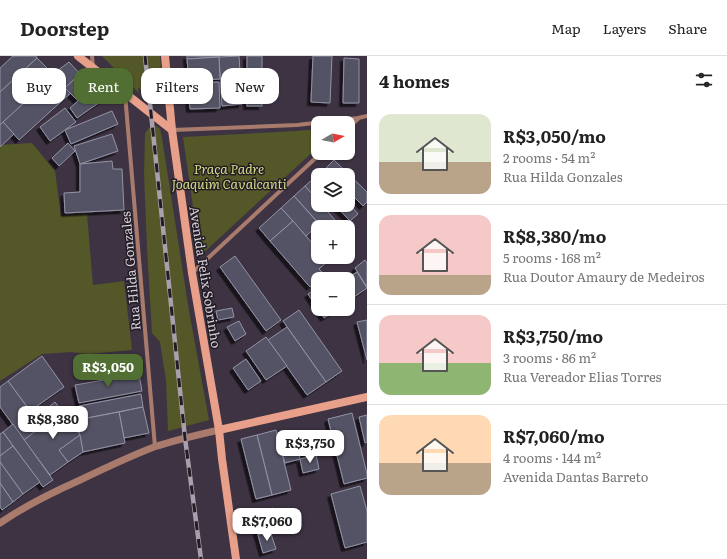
<!DOCTYPE html>
<meta charset="utf-8">
<style>
body{margin:0;font-family:Literata,serif;background:#f6f6f6;color:#222;height:100vh;display:flex;flex-direction:column;font-size:15px;white-space:nowrap}
*{box-sizing:border-box;margin:0}
p{font-size:13px;color:#767676}
.icon{flex:none;width:22px;height:22px;fill:none;stroke:currentColor;stroke-width:2;stroke-linecap:round;stroke-linejoin:round}
.map{position:relative;flex:1;overflow:hidden}
.drawer{display:flex;flex-direction:column;background:#fff;width:360px}
.drawer>*{flex:none}
.guide{position:absolute;left:12px;top:12px;width:295px;height:36px;display:flex;gap:8px}
.needle{width:26px;rotate:80deg}
.tools{position:absolute;left:311px;top:60px;display:grid;gap:8px}
.tools a{display:grid;place-items:center;width:44px;height:44px;border-radius:8px;background:#fff;box-shadow:0 1px 3px #0004;font-size:20px}
.price{position:absolute;translate:-50% -34px;padding:0 9px;border-radius:8px;background:#fff;color:#222;font-size:13px;line-height:26px;filter:drop-shadow(0 1px 2px #0008)}
.price::after{content:'';position:absolute;left:50%;top:24px;width:12px;height:9px;margin-left:-6px;background:inherit;clip-path:polygon(0 0,100% 0,50% 100%)}
.price.active{background:#516f33;color:#fff}
ul{padding:0;list-style:none}
li{display:flex;align-items:center;gap:12px;height:100px;padding:0 12px}
li+li{border-top:1px solid #e0e0e0}
li span{display:grid;place-items:center;flex:none;width:112px;height:80px;border-radius:12px;color:#555}
li>.icon{margin-inline-start:auto}
span .icon{width:48px;height:48px;fill:#fffc;stroke-width:1}
li b{font-size:17px}
h2{display:flex;justify-content:space-between;align-items:center;height:48px;padding:0 12px;font-size:17px}
.chip{padding:0 14px;border-radius:12px;background:#fff;box-shadow:0 1px 3px #0004;font-size:14px;line-height:36px}
.chip.active{background:#516f33;color:#fff}
header{display:flex;align-items:center;gap:24px;box-sizing:border-box;height:56px;padding:0 20px;background:#fff;border-bottom:1px solid #e0e0e0}
header strong{font-size:19px}
nav{display:flex;gap:22px;margin-inline-start:auto;font-size:14px}
main{display:flex;flex:1;min-height:0}
.map>svg:first-child{display:block}
.green{fill:#545727}
.building{fill:#535365;stroke:#9393a7;filter:url(#shadow)}
.lines{fill:none;stroke-linecap:round;stroke-linejoin:round}
.minor{stroke:#a97b6d;stroke-width:4}
.tertiary{stroke:#a97b6d;stroke-width:7}
.secondary{stroke:#e8a08b;stroke-width:8}
.rail-casing{stroke:#a8a0ac;stroke-width:4.5}
.rail{stroke:#221d24;stroke-width:3;stroke-dasharray:9;stroke-linecap:butt}
.labels{text-anchor:middle;dominant-baseline:central;stroke-width:3;stroke-linejoin:round;paint-order:stroke}
.park-label{font-size:13px;font-style:italic;fill:#d4db88;stroke:#221d24}
.street-label{font-size:13px;fill:#d5ced8;stroke:#221d24}
</style>
<header>
<strong>Doorstep</strong>
<nav><a>Map</a><a>Layers</a><a>Share</a></nav>
</header>
<main>
<div class="map">
<svg width="367" height="503" viewBox="0 0 367 503">
<defs>
<filter id="shadow"><feDropShadow dx="-3.5" dy="3.5" stdDeviation="0" flood-color="#0009"/></filter>
</defs>
<rect width="100%" height="100%" fill="#3e3343"/>
<g class="green">
<path d="M 102,0 L 160,0 L 162,25 L 154,33 L 142,35 L 138,31 L 139,37 Z"/>
<path d="M 156,70 L 160,73 L 162,82 L 189,255 L 209,364 L 168,375 L 166,324 L 160,286 L 152,277 L 147,192 L 144,118 L 145,77 L 150,71 Z"/>
<path d="M 318,73 L 318,91 L 200,200 L 183,81 L 297,75 Z"/>
<path d="M 32,87 L 55,115 L 61,160 L 87,158 L 93,229 L 124,225 L 132,294 L 88,298 L 71,296 L 42,298 L 0,325 L 0,89 Z"/>
</g>
<g class="building">
<path d="M 13,0 L 36,0 L 37,2 L 0,36 L 0,12 Z"/>
<path d="M 187,0 L 219,0 L 219,1 L 187,3 Z"/>
<path d="M 239,0 L 242,48 L 222,50 L 219,1 Z"/>
<rect x="247" y="0" width="15" height="50"/>
<path d="M 313,0 L 332,0 L 330,47 L 311,46 Z"/>
<path d="M 219,1 L 220,23 L 189,25 L 187,3 Z"/>
<path d="M 37,2 L 53,18 L 48,25 L 0,69 L 0,36 Z"/>
<path d="M 344,2 L 359,3 L 359,47 L 343,47 Z"/>
<path d="M 69,6 L 80,18 L 65,32 L 71,37 L 64,43 L 48,25 L 53,18 Z"/>
<path d="M 84,14 L 97,28 L 78,45 L 65,32 Z"/>
<path d="M 48,25 L 64,43 L 19,84 L 3,66 Z"/>
<path d="M 219,26 L 220,52 L 190,53 L 188,27 Z"/>
<path d="M 99,31 L 107,41 L 77,62 L 70,52 L 78,45 Z"/>
<path d="M 65,52 L 76,66 L 50,85 L 40,71 Z"/>
<path d="M 112,55 L 118,68 L 71,88 L 65,74 Z"/>
<path d="M 3,66 L 14,78 L 0,91 L 0,69 Z"/>
<path d="M 112,78 L 118,95 L 80,108 L 74,90 Z"/>
<path d="M 68,87 L 75,95 L 59,110 L 52,102 Z"/>
<path d="M 334,104 L 367,136 L 367,146 L 363,150 L 348,135 L 348,119 L 332,119 L 325,113 Z"/>
<path d="M 112,105 L 113,113 L 122,113 L 124,154 L 65,157 L 64,137 L 80,136 L 80,108 Z"/>
<path d="M 321,116 L 324,119 L 318,119 L 318,129 L 313,123 Z"/>
<path d="M 313,123 L 318,129 L 318,145 L 305,130 Z"/>
<path d="M 305,130 L 318,145 L 318,149 L 322,149 L 341,171 L 322,171 L 294,140 Z"/>
<path d="M 294,140 L 319,168 L 306,180 L 281,152 Z"/>
<path d="M 348,146 L 358,158 L 350,165 L 335,149 L 348,149 Z"/>
<path d="M 281,152 L 293,165 L 270,185 L 259,172 Z"/>
<path d="M 293,165 L 318,194 L 318,201 L 324,201 L 328,205 L 319,213 L 324,218 L 310,231 L 270,185 Z"/>
<path d="M 235,200 L 281,264 L 266,275 L 220,211 Z"/>
<path d="M 365,204 L 367,207 L 367,231 L 355,212 Z"/>
<path d="M 357,216 L 367,232 L 354,241 L 348,232 L 348,223 L 346,223 Z"/>
<path d="M 318,232 L 318,253 L 338,253 L 324,262 L 308,238 Z"/>
<path d="M 348,232 L 355,242 L 348,246 Z"/>
<path d="M 232,252 L 234,261 L 218,264 L 216,255 Z"/>
<path d="M 299,254 L 342,315 L 326,326 L 283,265 Z"/>
<path d="M 367,264 L 367,304 L 357,266 Z"/>
<path d="M 239,265 L 246,278 L 235,285 L 227,271 Z"/>
<path d="M 287,271 L 326,326 L 307,339 L 268,284 Z"/>
<path d="M 266,281 L 287,310 L 266,324 L 246,295 Z"/>
<path d="M 42,300 L 64,331 L 30,355 L 8,325 Z"/>
<path d="M 138,303 L 140,316 L 108,318 L 107,307 Z"/>
<path d="M 246,303 L 261,325 L 248,334 L 233,312 Z"/>
<path d="M 107,307 L 108,318 L 95,320 L 94,308 Z"/>
<path d="M 139,318 L 142,335 L 79,347 L 75,329 Z"/>
<path d="M 8,325 L 42,371 L 24,384 L 0,351 L 0,331 Z"/>
<path d="M 141,338 L 143,351 L 82,363 L 79,350 Z"/>
<path d="M 55,346 L 80,379 L 59,394 L 68,406 L 50,419 L 24,384 L 53,362 L 46,353 Z"/>
<path d="M 143,351 L 149,377 L 124,382 L 119,356 Z"/>
<path d="M 119,356 L 125,387 L 83,396 L 77,364 Z"/>
<path d="M 352,357 L 367,418 L 367,422 L 344,428 L 328,363 Z"/>
<path d="M 367,359 L 367,386 L 365,387 L 359,361 Z"/>
<path d="M 13,368 L 53,424 L 43,431 L 3,376 Z"/>
<path d="M 276,374 L 291,434 L 272,439 L 257,379 Z"/>
<path d="M 3,376 L 13,390 L 0,400 L 0,378 Z"/>
<path d="M 293,378 L 300,403 L 285,407 L 278,382 Z"/>
<path d="M 80,379 L 83,396 L 68,406 L 59,394 Z"/>
<path d="M 257,379 L 272,439 L 256,443 L 241,383 Z"/>
<path d="M 311,380 L 315,396 L 299,400 L 295,384 Z"/>
<path d="M 13,390 L 40,426 L 23,438 L 0,406 L 0,400 Z"/>
<path d="M 316,399 L 319,413 L 303,417 L 300,403 Z"/>
<path d="M 0,406 L 23,438 L 13,446 L 0,427 Z"/>
<path d="M 0,427 L 13,446 L 2,454 L 0,450 Z"/>
<path d="M 360,430 L 367,455 L 367,486 L 345,492 L 331,438 Z"/>
<path d="M 273,452 L 276,462 L 267,464 L 264,454 Z"/>
<path d="M 266,460 L 270,475 L 258,479 L 254,464 Z"/>
<path d="M 270,475 L 276,493 L 263,497 L 258,479 Z"/>
</g>
<g class="lines">
<g class="minor">
<path d="M 92,0 L 93,11"/>
<path d="M 125,38 L 155,391"/>
<path d="M 348,72 L 358,63"/>
<path d="M 172,74 L 297,69 L 358,62 L 367,60"/>
<path d="M 192,217 L 321,97"/>
</g>
<path class="tertiary" d="M 0,467 C 25,450 51,437 78,425 C 103,413 128,401 154,391 C 175,384 197,379 219,374"/>
<g class="secondary">
<path d="M 78,0 L 172,74"/>
<path d="M 165,0 L 172,74 L 192,217 L 219,374 L 222,403 L 236,503"/>
<path d="M 219,374 L 367,341"/>
</g>
<defs>
<path id="rail" d="M 145,0 L 185,382 L 201,503"/>
</defs>
<use href="#rail" class="rail-casing"/>
<use href="#rail" class="rail"/>
</g>
<g class="labels">
<g class="park-label">
<text x="229" y="112">Praça Padre<tspan x="229" dy="15">Joaquim Cavalcanti</tspan></text>
</g>
<g class="street-label">
<text transform="translate(130 215) rotate(-95)">Rua Hilda Gonzales</text>
<text transform="translate(206 221) rotate(81)">Avenida Felix Sobrinho</text>
</g>
</g>
</svg>
<div class="tools">
<a><svg class="needle" viewBox="-14 -14 28 28"><path d="M0-13l5 13h-10z" fill="#e53935"/><path d="M0 13l5-13h-10z" fill="#767676"/></svg></a>
<a><svg class="icon" aria-label="layers" viewBox="0 0 24 24"><path d="M12 4l9 5-9 5-9-5zM3 14l9 5 9-5"/></svg></a>
<a>+</a>
<a>−</a>
</div>
<b class="price active" style="left:108px;top:332px">R$3,050</b>
<b class="price" style="left:53px;top:384px">R$8,380</b>
<b class="price" style="left:310px;top:408px">R$3,750</b>
<b class="price" style="left:267px;top:486px">R$7,060</b>
<div class="guide">
<a class="chip">Buy</a>
<a class="chip active">Rent</a>
<a class="chip">Filters</a>
<a class="chip">New</a>
</div>
</div>
<section class="drawer">
<h2>4 homes<svg class="icon" aria-label="filters" viewBox="0 0 24 24"><path d="M4 7h16M4 17h16"/><circle cx="9" cy="7" r="2"/><circle cx="15" cy="17" r="2"/></svg></h2>
<ul>
<li><span style="background:linear-gradient(#dfe7d0 60%,#b9a48a 0)"><svg class="icon" aria-label="home" viewBox="0 0 24 24"><path d="M3 11l9-7 9 7M6 9v11h12V9"/></svg></span><div><b>R$3,050/mo</b><p>2 rooms · 54 m²</p><p>Rua Hilda Gonzales</p></div></li>
<li><span style="background:linear-gradient(#f6c9c9 75%,#b9a48a 0)"><svg class="icon" aria-label="home" viewBox="0 0 24 24"><path d="M3 11l9-7 9 7M6 9v11h12V9"/></svg></span><div><b>R$8,380/mo</b><p>5 rooms · 168 m²</p><p>Rua Doutor Amaury de Medeiros</p></div></li>
<li><span style="background:linear-gradient(#f6c9c9 60%,#8fb573 0)"><svg class="icon" aria-label="home" viewBox="0 0 24 24"><path d="M3 11l9-7 9 7M6 9v11h12V9"/></svg></span><div><b>R$3,750/mo</b><p>3 rooms · 86 m²</p><p>Rua Vereador Elias Torres</p></div></li>
<li><span style="background:linear-gradient(#ffd9b3 60%,#b9a48a 0)"><svg class="icon" aria-label="home" viewBox="0 0 24 24"><path d="M3 11l9-7 9 7M6 9v11h12V9"/></svg></span><div><b>R$7,060/mo</b><p>4 rooms · 144 m²</p><p>Avenida Dantas Barreto</p></div></li>
</ul>
</section>
</main>
